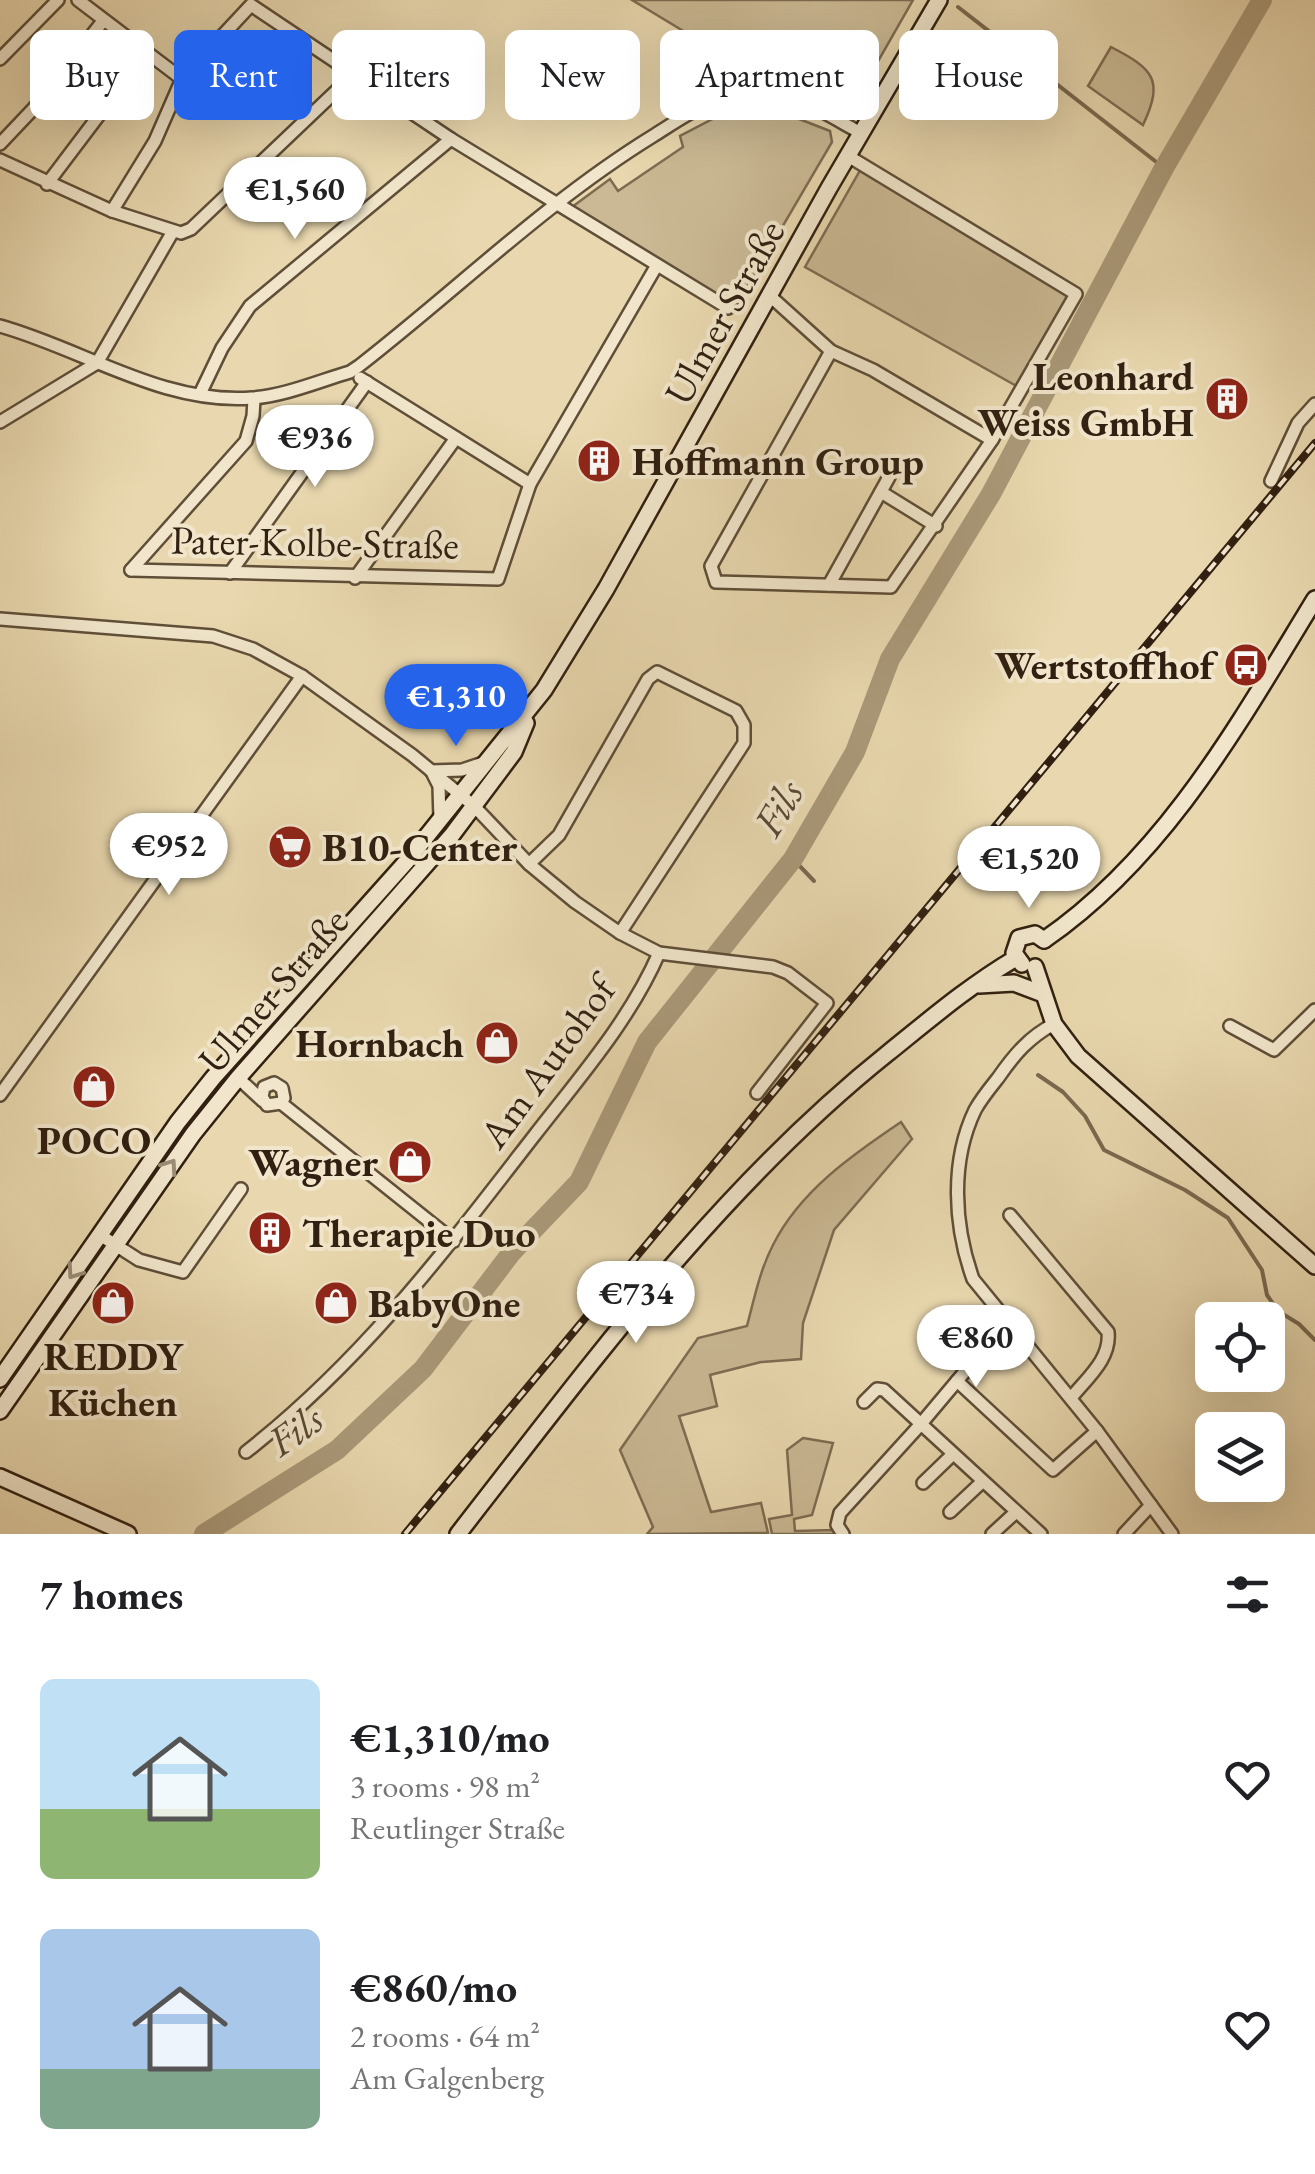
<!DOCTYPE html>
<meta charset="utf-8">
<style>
body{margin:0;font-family:"EB Garamond",serif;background:#f6f6f6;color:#202124;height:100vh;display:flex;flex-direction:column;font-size:38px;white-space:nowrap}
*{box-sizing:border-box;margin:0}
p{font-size:32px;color:#757577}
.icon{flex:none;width:55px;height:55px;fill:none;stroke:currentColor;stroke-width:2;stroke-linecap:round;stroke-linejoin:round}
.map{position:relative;height:1534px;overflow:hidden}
.details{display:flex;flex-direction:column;background:#fff;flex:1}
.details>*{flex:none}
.top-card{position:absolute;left:30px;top:30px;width:1255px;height:90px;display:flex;gap:20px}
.buttons{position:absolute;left:1195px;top:1302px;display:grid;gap:20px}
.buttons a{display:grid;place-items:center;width:90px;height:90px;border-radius:15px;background:#fff;box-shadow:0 10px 40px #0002;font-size:50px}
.price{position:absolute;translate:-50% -85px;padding:0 22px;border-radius:35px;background:#fff;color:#222;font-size:32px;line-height:65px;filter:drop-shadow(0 2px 5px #0008)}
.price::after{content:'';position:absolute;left:50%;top:60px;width:30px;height:22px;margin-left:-15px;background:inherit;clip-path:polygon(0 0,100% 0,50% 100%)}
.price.selected{background:#2563eb;color:#fff}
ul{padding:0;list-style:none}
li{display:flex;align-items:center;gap:30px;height:250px;padding:0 40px}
li span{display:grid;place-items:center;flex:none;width:280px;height:200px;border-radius:15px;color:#555}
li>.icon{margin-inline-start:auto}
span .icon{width:120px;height:120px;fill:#fffc;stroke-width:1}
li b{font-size:42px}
h2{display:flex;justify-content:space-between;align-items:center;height:120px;padding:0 40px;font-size:42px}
.chip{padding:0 35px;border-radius:15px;background:#fff;box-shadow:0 10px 40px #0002;font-size:35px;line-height:90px}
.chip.selected{background:#2563eb;color:#fff}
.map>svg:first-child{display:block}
.green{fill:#cab994;stroke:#7e6c52;stroke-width:2.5}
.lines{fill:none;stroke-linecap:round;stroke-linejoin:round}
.stream{stroke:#7a694f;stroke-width:4}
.river{stroke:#aa9979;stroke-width:20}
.street-casing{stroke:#5f4e38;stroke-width:16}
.secondary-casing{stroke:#312011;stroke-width:20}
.street{stroke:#f1e6cb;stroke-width:11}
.secondary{stroke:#f1e6cb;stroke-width:15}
.rail-casing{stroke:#312011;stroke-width:8}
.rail{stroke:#f1e6cb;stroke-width:4;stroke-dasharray:11;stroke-linecap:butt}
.oneway{stroke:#9b8d77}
.labels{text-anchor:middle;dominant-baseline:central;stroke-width:8;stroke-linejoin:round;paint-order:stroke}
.street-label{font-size:40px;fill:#312011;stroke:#f1e6cb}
.poi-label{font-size:40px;font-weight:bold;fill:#312011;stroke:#f1e6cb;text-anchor:end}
.water-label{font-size:42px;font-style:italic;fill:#5b4a35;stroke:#f1e6cb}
</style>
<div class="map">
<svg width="1315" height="1534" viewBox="0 0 1315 1534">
<rect width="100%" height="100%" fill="#e9d8af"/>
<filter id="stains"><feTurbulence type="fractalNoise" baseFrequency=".002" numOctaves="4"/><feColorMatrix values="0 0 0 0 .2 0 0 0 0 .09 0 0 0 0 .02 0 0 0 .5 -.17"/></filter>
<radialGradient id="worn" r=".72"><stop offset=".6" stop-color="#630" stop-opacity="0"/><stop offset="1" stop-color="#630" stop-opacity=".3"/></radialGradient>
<g class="green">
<path d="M 632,0 L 913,0 L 853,105 L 829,106 L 733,61 Z"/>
<path d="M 1111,47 C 1154,69 1164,80 1143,125 L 1088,86 Z"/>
<path d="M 748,106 L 771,108 L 830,131 L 832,142 L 733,311 L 568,210 L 610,179 L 618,191 L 683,147 L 680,136 L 728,111 Z"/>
<path d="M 862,167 L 1078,297 L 1027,392 L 805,267 Z"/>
<path d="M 901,1122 L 912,1139 L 834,1230 L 803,1323 L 801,1359 L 761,1362 L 710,1375 L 717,1406 L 679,1416 L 711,1512 L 761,1503 L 768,1533 L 647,1534 L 653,1527 L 620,1450 L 698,1338 L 747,1326 C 754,1299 760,1270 773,1245 C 800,1191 852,1155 901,1122 Z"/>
<path d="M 803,1438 L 833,1443 L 812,1515 L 794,1519 L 795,1531 L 834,1530 L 836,1534 L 772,1534 L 769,1519 L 792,1515 L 787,1450 Z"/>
</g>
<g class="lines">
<g class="stream">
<path d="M 958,7 L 1164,168"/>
<path d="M 793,859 L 814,881"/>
<path d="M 1038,1075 L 1063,1092 L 1085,1116 L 1104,1150 L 1185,1190 L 1228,1218 L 1262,1270 L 1267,1295 L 1278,1311 L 1299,1324 L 1315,1340"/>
</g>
<path class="river" d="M 204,1534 L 337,1450 L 423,1369 L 512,1252 L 579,1182 L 647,1042 L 793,859 L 855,752 L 890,659 L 991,494 L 1164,168 L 1262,0"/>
<defs>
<g id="street">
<path d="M 78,0 L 182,79"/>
<path d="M 0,59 L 58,0"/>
<path d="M 0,144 L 35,107 L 103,21"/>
<path d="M 0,160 L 112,211 L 181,233 L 191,229 L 354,74"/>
<path d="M 47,184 L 146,53"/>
<path d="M 112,211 L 155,141 L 182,79 L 251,5 L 451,139 L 728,308"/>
<path d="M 770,296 L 831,351 L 873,370 L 992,440"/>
<path d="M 0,326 C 83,349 163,405 252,398 C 284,396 319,381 350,372 L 359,366 C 458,289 546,202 653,136 C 685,116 716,93 756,92 C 794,91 829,116 861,133"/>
<path d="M 831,351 L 711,566 L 716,582 L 891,587 L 992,440 L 1076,294 L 848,156"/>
<path d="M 360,378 L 530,484"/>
<path d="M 200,394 L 222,348 L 250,306 L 451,139"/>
<path d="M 0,422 L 97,363 L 172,233"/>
<path d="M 1271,481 L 1298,423 L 1315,404"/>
<path d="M 881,492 L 936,526"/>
<path d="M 131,570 L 498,579 L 530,484 L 657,265"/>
<path d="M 131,570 L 246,441 L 253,416 L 254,399"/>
<path d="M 230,573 L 367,382"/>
<path d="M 355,578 L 456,438"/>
<path d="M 829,585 L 889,477"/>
<path d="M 0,619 L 213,636 L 253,649 L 302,676 L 412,755 L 474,806 L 529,864 L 575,902 L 620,933 L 659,953 L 773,967 L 788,973 L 827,1003 L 757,1093"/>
<path d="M 431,771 L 462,770 L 486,762"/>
<path d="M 433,774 L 439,786 L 440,820"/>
<path d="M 529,864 L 559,835 L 648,679 L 657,672 L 736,711 L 744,725 L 744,743 L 620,933"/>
<path d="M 1054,1024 C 1029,1037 1014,1055 998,1078 C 990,1088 981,1099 975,1110 C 950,1162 954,1226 973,1279 L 1097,1431 L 1172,1534"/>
<path d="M 1230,1026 L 1274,1050 L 1315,1010"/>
<path d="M 238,1078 L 263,1101"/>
<path d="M 0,1095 L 302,676"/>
<path d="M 281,1103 L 284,1098 L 282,1088 L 274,1083 L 264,1087 L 262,1097 L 267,1105 L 281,1103 L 454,1241"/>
<path d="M 1010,1215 L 1108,1332 C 1111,1359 1087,1378 1071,1398"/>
<path d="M 100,1235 L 139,1260 L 183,1272 L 241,1189"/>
<path d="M 957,1381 L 1053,1470 L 1097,1431"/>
<path d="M 864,1402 L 877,1389 L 884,1390 L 1041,1534"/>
<path d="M 246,1452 C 363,1360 444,1252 534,1136 C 579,1078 630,1020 659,953"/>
<path d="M 923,1483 L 952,1455"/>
<path d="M 950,1512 L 982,1482"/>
<path d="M 843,1534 L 837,1525 L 840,1513 L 920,1425 L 999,1331"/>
<path d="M 992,1534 L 1016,1512"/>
<path d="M 1124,1534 L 1151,1505"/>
</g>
<g id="secondary">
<path d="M 1044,940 C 1166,856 1239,723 1315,599"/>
<path d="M 1022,964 L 1014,953 L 1019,938 L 1035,934 L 1044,940"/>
<path d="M 1035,967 L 1054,1024 L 1078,1056 L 1315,1266"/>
<path d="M 979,985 L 1014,983 L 1043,994"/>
<path d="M 0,1379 L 178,1122 L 213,1078 L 406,862 L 544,690 L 606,589 L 829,188 L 939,0"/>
<path d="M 0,1411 L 193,1134 L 238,1078 L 452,835 L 514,752 L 526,723"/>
<path d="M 0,1477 L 128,1534"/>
<path d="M 458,1534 C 590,1365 719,1188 888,1053 C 929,1020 970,985 1016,958"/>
</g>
</defs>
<use href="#street" class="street-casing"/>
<use href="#secondary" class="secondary-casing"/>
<use href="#street" class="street"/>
<use href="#secondary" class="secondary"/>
<defs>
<path id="rail" d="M 405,1534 L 1315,443"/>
</defs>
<use href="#rail" class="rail-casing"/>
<use href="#rail" class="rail"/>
</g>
<defs><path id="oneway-chevron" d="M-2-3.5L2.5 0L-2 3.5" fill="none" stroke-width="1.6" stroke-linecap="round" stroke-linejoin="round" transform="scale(2.5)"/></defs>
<g class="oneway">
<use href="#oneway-chevron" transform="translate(170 1166) rotate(-55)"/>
<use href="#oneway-chevron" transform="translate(74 1272) rotate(125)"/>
</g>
<defs>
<symbol id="building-disc" viewBox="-11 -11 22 22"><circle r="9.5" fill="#8f2418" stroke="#f1e6cb"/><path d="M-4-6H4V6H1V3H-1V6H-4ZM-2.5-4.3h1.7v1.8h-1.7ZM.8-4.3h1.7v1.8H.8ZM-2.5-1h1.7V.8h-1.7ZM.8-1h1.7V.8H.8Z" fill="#fff"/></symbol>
<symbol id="bus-disc" viewBox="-11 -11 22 22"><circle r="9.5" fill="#8f2418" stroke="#f1e6cb"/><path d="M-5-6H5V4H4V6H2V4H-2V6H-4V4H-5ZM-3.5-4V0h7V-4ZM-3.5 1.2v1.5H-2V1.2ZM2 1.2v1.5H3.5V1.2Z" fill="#fff"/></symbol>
<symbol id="supermarket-disc" viewBox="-11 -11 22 22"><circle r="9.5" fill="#8f2418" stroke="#f1e6cb"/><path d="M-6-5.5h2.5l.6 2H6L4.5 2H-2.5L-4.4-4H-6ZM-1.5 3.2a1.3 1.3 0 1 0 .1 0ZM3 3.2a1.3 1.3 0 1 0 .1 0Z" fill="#fff"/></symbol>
<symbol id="shop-disc" viewBox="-11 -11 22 22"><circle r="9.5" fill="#8f2418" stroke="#f1e6cb"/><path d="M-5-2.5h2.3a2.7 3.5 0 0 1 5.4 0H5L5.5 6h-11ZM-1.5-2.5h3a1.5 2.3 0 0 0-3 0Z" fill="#fff"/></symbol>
</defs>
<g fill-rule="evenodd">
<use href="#building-disc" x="1202" y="374" width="50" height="50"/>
<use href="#building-disc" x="574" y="436" width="50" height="50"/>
<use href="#bus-disc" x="1221" y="640" width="50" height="50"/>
<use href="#supermarket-disc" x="265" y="822" width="50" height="50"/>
<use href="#shop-disc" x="472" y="1018" width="50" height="50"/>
<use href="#shop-disc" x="69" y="1062" width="50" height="50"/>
<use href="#shop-disc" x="385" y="1137" width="50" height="50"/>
<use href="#building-disc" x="245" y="1208" width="50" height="50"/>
<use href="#shop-disc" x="88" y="1278" width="50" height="50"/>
<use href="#shop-disc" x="311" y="1278" width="50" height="50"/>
</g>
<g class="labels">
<g class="street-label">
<text transform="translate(724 312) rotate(-61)">Ulmer Straße</text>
<text transform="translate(315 542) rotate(1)">Pater-Kolbe-Straße</text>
<text transform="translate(273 990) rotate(-49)">Ulmer Straße</text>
<text transform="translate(547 1062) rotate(-54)">Am Autohof</text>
</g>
<g class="poi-label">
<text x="1194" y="376">Leonhard<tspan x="1194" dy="46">Weiss GmbH</tspan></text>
<text x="632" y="461" text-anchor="start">Hoffmann Group</text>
<text x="1214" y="665">Wertstoffhof</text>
<text x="322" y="847" text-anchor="start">B10-Center</text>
<text x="464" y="1043">Hornbach</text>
<text x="94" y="1140" text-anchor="middle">POCO</text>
<text x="378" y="1162">Wagner</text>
<text x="302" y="1233" text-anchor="start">Therapie Duo</text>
<text x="368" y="1303" text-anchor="start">BabyOne</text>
<text x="113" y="1356" text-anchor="middle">REDDY<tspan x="113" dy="46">Küchen</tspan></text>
</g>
<g class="water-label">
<text transform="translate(778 808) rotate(-59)">Fils</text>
<text transform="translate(295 1430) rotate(-35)">Fils</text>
</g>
</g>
<rect width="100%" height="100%" filter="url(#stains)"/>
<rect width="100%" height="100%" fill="url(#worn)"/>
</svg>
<div class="buttons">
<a><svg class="icon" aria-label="locate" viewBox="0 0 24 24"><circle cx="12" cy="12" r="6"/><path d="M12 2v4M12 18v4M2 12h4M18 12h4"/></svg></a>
<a><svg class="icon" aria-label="layers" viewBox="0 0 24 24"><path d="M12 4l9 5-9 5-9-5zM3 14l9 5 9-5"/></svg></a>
</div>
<b class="price" style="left:295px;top:242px">€1,560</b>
<b class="price" style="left:315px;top:490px">€936</b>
<b class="price selected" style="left:456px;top:749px">€1,310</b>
<b class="price" style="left:169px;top:898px">€952</b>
<b class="price" style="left:1029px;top:911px">€1,520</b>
<b class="price" style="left:636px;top:1346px">€734</b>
<b class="price" style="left:976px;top:1390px">€860</b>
<div class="top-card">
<a class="chip">Buy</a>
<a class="chip selected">Rent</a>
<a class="chip">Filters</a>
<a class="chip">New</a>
<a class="chip">Apartment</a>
<a class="chip">House</a>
</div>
</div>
<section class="details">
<h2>7 homes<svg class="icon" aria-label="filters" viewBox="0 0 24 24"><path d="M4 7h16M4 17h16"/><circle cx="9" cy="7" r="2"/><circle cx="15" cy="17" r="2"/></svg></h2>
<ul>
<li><span style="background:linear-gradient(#bfe0f5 65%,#8fb573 0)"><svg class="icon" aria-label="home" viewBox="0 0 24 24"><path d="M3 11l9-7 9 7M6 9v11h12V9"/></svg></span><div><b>€1,310/mo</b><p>3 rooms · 98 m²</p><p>Reutlinger Straße</p></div><svg class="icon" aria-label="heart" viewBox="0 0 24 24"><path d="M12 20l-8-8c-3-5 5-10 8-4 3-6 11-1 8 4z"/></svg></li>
<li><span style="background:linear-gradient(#a9c7e8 70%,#7fa58c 0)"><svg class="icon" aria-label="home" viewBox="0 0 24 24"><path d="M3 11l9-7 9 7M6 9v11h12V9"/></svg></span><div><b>€860/mo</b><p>2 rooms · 64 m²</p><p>Am Galgenberg</p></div><svg class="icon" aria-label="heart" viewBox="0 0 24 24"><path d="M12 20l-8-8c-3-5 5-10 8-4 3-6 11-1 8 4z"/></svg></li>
</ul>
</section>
